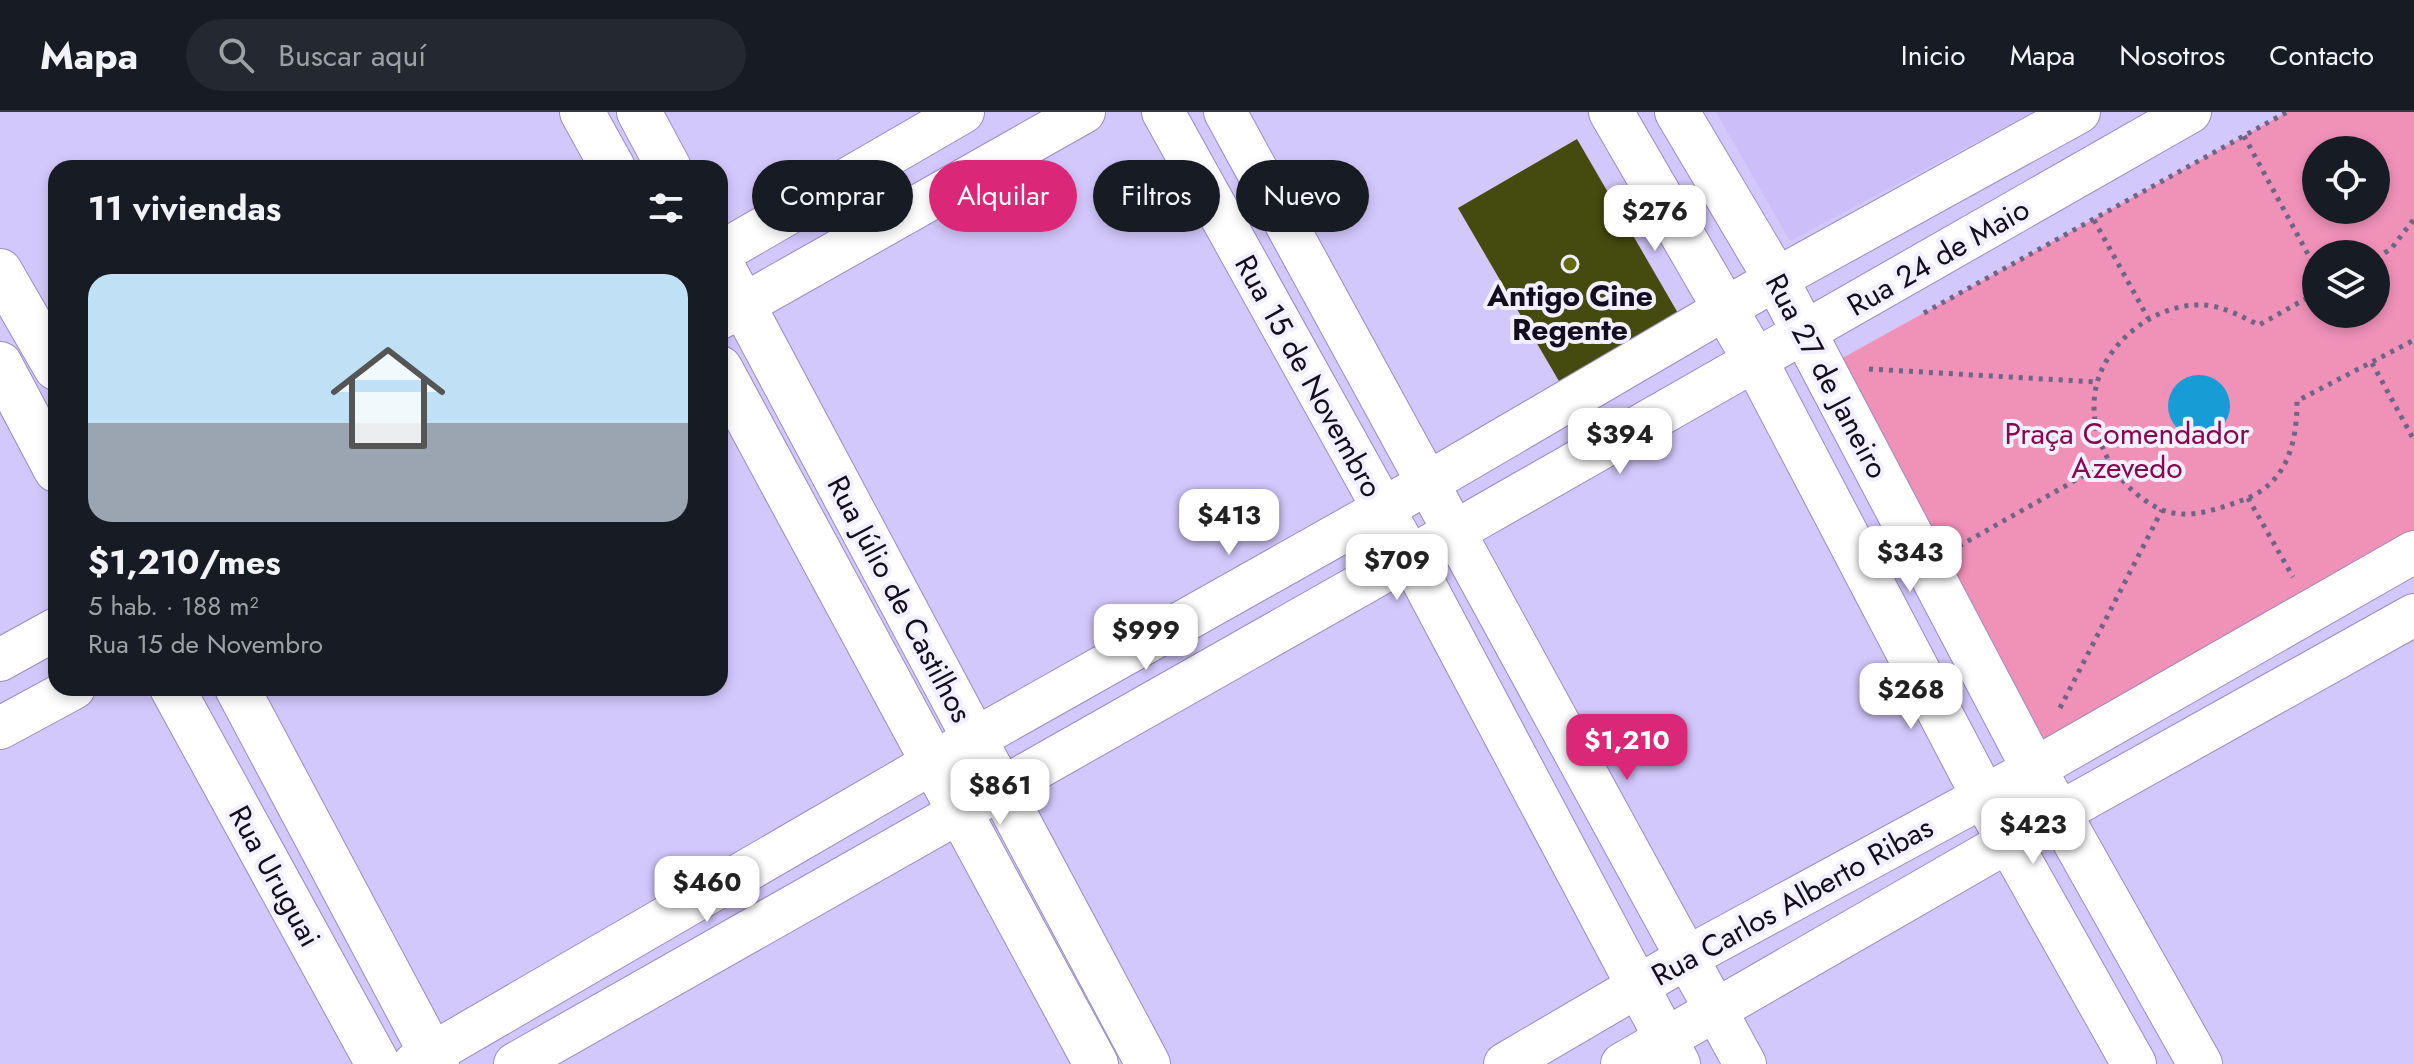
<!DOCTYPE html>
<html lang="es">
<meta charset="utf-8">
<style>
body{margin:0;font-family:Jost,sans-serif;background:#242831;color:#f1f3f6;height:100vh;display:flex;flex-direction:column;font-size:30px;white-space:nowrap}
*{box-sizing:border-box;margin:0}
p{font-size:26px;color:#9ea1a6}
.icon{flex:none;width:44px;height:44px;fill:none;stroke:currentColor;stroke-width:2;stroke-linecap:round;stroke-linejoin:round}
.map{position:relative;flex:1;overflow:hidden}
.side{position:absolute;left:48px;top:48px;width:680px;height:536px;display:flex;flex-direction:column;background:#171b24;border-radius:24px;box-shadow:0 4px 12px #0003}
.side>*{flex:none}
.hud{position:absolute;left:752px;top:48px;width:760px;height:72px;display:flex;gap:16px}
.fabs{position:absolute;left:2302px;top:24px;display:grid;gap:16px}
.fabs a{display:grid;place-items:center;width:88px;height:88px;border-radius:50%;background:#171b24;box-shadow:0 4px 12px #0003;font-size:40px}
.price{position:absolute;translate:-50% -68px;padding:0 18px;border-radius:16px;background:#fff;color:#222;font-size:26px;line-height:52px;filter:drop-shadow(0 2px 4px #0008)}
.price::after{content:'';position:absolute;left:50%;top:48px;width:24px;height:18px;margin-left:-12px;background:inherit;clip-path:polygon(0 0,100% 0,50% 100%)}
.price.active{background:#db2777;color:#fff}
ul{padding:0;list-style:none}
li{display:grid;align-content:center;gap:16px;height:424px;padding:0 40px}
li span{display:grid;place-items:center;height:248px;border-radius:24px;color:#555}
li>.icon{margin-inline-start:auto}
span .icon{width:144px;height:144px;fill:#fffc;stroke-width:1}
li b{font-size:34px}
h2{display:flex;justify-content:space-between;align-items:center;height:96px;padding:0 40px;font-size:34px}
.chip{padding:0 28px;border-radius:36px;background:#171b24;box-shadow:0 4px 12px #0003;font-size:28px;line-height:72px}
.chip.active{background:#db2777;color:#fff}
header{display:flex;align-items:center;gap:48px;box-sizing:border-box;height:112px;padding:0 40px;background:#171b24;border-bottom:2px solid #363941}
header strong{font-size:38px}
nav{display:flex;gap:44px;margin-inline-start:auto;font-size:28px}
.search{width:560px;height:72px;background:#242831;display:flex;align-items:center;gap:20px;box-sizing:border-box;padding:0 28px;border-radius:44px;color:#9ea1a6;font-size:30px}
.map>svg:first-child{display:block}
.built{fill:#cbbef9}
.green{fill:#f091b8;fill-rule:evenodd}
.water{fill:#189cd5}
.building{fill:#454a0e}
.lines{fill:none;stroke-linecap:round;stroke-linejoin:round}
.street-casing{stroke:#988dbe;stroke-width:44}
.secondary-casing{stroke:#988dbe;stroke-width:46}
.highway-casing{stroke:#988dbe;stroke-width:46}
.path{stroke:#6d6587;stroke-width:5;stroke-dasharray:4 6;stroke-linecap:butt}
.street{stroke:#fff;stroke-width:42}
.secondary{stroke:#fff;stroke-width:44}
.highway{stroke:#fff;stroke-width:44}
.poi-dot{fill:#646b0f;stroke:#f2efff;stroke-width:3}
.labels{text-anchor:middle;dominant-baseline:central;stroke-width:8;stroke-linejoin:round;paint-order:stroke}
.street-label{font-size:30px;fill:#120e20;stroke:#f2efff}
.poi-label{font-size:30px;font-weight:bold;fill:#120e20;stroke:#f2efff}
.park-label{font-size:30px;fill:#86074f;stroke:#f2efff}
</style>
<header>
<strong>Mapa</strong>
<div class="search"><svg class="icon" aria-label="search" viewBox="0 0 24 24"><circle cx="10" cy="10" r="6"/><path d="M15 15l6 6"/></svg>Buscar aquí</div>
<nav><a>Inicio</a><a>Mapa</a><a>Nosotros</a><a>Contacto</a></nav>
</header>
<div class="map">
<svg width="2414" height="952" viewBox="0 0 2414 952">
<rect width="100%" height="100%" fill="#d3c8fc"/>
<path class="built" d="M 1716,0 L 2033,0 L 1790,129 Z"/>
<path class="green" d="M 2287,0 L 2414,0 L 2414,428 L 2038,639 L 1828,254 ZM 2316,38 L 2376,38 L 2376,98 L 2316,98 ZM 2316,142 L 2376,142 L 2376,202 L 2316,202 Z"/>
<circle class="water" cx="2199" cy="294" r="31"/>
<path class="building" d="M 1577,27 L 1682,208 L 1563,276 L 1458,96 Z"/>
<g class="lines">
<defs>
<g id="street">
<path d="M 1163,0 L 1409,443 L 1679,952"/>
<path d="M 1225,0 L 1745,952"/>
<path d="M 720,141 L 963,0"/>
<path d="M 720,206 L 1084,0"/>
<path d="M 0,548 L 56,517"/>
<path d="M 0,616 L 74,576"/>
<path d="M 414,952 L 932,651 L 1383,397 L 1776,167 L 2079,0"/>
<path d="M 515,952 C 1074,635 1633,320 2190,0"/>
<path d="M 1505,952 L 1686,846 L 2034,657 L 2414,440"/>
<path d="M 1622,952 L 2009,729 L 2414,503"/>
</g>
<g id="secondary">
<path d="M 582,0 L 613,56"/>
<path d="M 639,0 L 669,56"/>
<path d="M 1611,0 L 1756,250 L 1983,683 L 2134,952"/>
<path d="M 1677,0 L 1776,167 L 2034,657 L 2200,952"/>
<path d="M 720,150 L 1148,952"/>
<path d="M 720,256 L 1096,952"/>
</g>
<g id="highway">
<path d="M 0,159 L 56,256"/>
<path d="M 0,252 L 56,358"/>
<path d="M 172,576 L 378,952"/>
<path d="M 237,576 L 437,952"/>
</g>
</defs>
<use href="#street" class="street-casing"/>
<use href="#secondary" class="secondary-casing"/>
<use href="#highway" class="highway-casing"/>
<g class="path">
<path d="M 2244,24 L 2316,157"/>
<path d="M 2094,108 L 2148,206"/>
<path d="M 2376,146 L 2391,137 L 2414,107"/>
<path d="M 2316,181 L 2259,213 C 2242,205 2222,193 2202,193 C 2158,191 2109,227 2097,271 C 2084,320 2115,376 2160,397 C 2187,409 2218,397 2243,388 C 2287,372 2297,331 2297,289 L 2414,228"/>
<path d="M 1924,201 L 2287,0"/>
<path d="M 2372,251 L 2414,328"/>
<path d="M 1869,257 L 2097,270"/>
<path d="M 2248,386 L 2293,465"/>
<path d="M 1959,434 L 2108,350"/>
<path d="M 2060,596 L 2162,398"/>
</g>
<use href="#street" class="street"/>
<use href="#secondary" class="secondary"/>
<use href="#highway" class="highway"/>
</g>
<circle class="poi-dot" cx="1570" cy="152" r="8"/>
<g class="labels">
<g class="street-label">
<text transform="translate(1938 145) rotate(-30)">Rua 24 de Maio</text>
<text transform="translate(1309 264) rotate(61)">Rua 15 de Novembro</text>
<text transform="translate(1827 264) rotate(62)">Rua 27 de Janeiro</text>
<text transform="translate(900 487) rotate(62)">Rua Júlio de Castilhos</text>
<text transform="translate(275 764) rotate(61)">Rua Uruguai</text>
<text transform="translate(1792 789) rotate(-29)">Rua Carlos Alberto Ribas</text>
</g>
<g class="poi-label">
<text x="1570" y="183">Antigo Cine<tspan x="1570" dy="34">Regente</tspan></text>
</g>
<g class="park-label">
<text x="2127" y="321">Praça Comendador<tspan x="2127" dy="34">Azevedo</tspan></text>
</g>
</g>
</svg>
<div class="fabs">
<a><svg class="icon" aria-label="locate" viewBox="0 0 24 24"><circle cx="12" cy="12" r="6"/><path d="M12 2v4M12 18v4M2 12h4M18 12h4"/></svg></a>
<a><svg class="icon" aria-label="layers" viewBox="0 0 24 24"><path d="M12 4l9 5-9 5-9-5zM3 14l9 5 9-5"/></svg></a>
</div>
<b class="price" style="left:1655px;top:141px">$276</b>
<b class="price" style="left:1620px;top:364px">$394</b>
<b class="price" style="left:1229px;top:445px">$413</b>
<b class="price" style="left:1910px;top:482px">$343</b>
<b class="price" style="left:1397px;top:490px">$709</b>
<b class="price" style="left:1146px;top:560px">$999</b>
<b class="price" style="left:1911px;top:619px">$268</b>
<b class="price active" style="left:1627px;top:670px">$1,210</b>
<b class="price" style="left:1000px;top:715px">$861</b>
<b class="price" style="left:2033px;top:754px">$423</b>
<b class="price" style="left:707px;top:812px">$460</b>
<div class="hud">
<a class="chip">Comprar</a>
<a class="chip active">Alquilar</a>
<a class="chip">Filtros</a>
<a class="chip">Nuevo</a>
</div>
<section class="side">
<h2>11 viviendas<svg class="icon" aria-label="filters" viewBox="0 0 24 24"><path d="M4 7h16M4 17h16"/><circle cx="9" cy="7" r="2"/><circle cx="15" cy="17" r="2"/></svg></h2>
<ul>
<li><span style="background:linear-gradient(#bfe0f5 60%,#9aa5b1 0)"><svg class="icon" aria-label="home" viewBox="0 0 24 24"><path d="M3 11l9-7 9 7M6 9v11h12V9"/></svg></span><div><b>$1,210/mes</b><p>5 hab. · 188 m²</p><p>Rua 15 de Novembro</p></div></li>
</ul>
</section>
</div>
